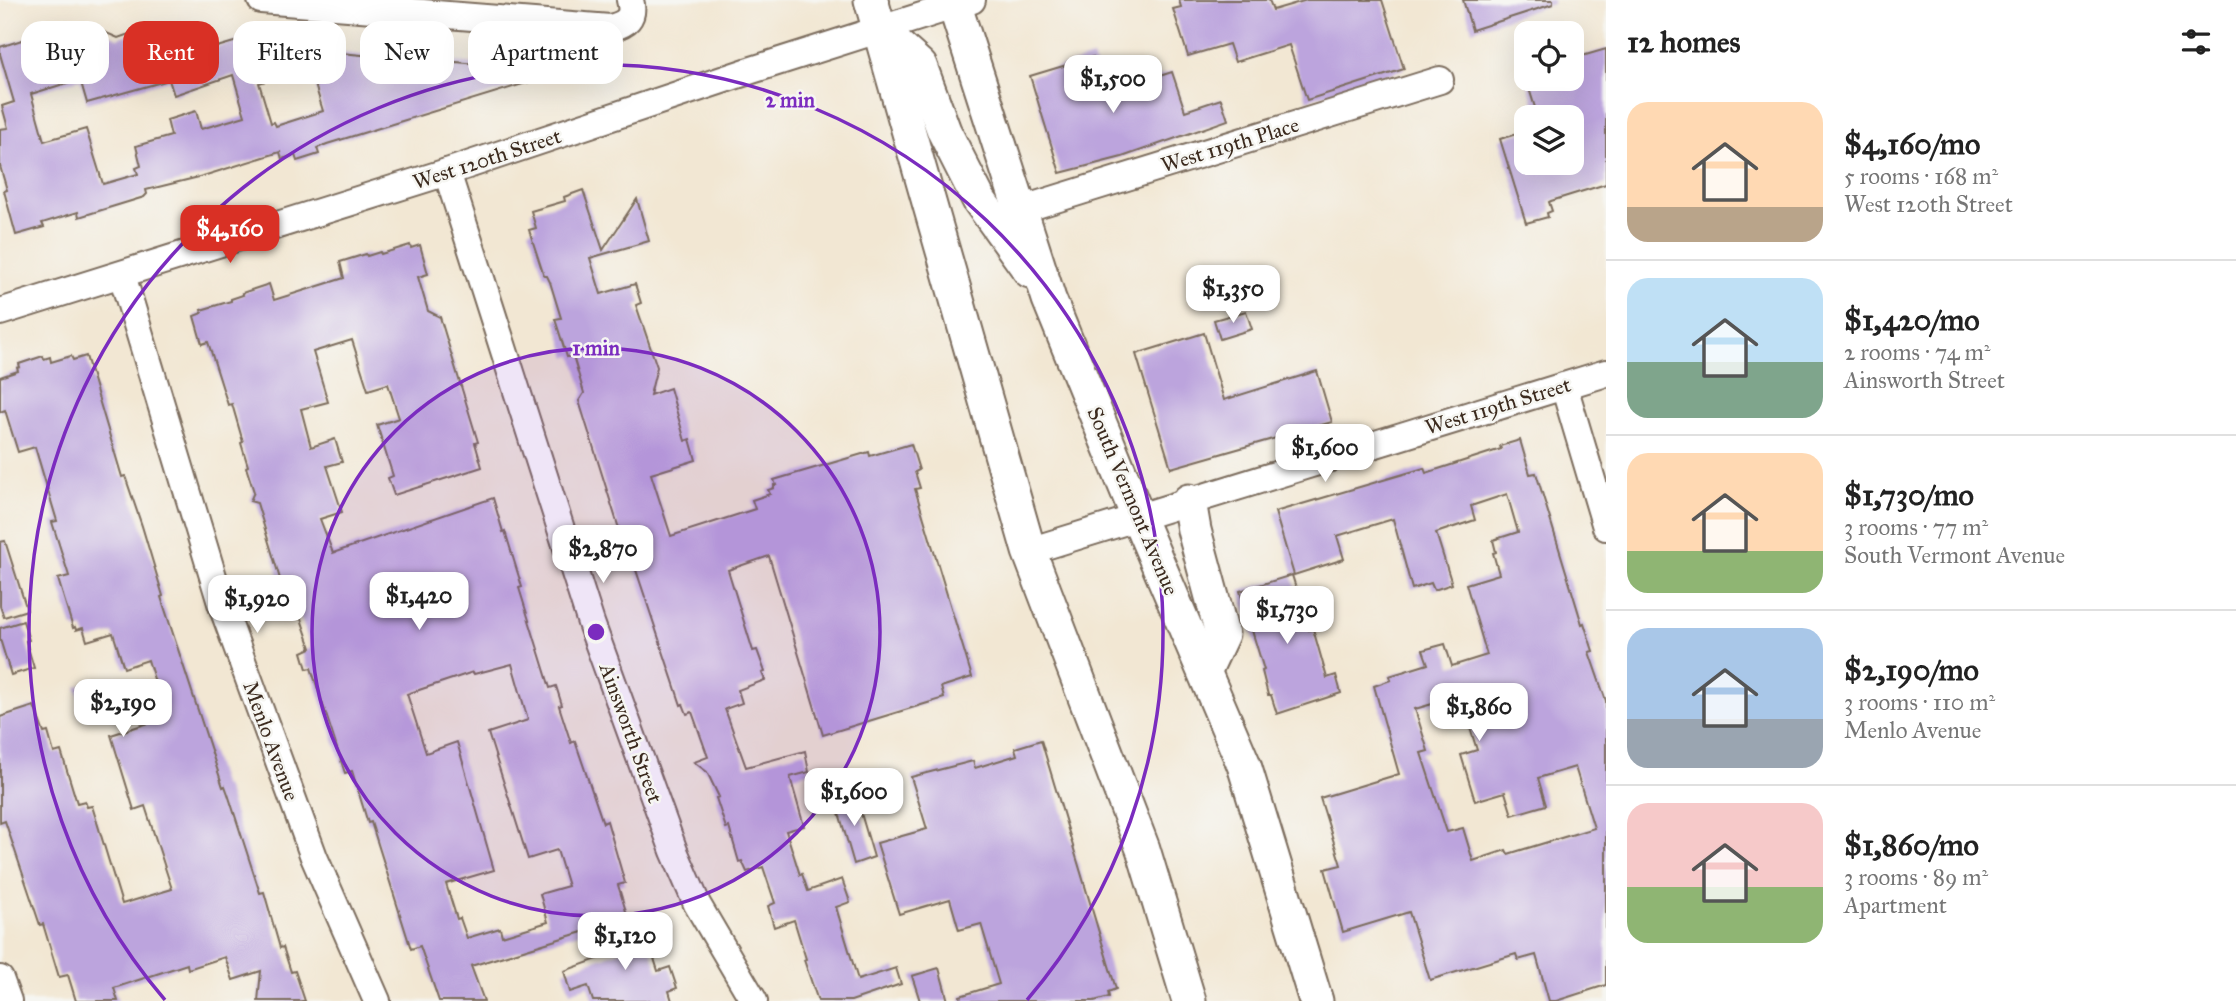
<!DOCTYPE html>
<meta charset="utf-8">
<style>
body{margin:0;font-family:"IM FELL Great Primer",serif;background:#f6f6f6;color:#222;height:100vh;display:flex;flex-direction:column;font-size:26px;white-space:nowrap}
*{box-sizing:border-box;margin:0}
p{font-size:23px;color:#767676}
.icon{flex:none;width:38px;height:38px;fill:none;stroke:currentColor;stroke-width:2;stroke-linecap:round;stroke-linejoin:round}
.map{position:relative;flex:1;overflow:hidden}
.sheet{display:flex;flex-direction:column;background:#fff;width:630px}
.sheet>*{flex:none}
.guide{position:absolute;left:21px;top:21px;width:665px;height:63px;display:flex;gap:14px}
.fabs{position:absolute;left:1514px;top:21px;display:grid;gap:14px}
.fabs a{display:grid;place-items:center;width:70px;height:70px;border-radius:14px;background:#fff;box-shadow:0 7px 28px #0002;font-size:35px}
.price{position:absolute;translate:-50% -60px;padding:0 16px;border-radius:14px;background:#fff;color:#222;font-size:23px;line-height:46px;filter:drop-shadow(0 2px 4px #0008)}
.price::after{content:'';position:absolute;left:50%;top:42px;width:21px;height:16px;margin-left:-10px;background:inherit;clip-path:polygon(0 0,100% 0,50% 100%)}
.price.active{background:#d93025;color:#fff}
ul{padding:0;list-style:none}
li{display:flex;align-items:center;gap:21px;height:175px;padding:0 21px}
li+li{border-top:2px solid #e0e0e0}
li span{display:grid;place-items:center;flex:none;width:196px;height:140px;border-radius:21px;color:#555}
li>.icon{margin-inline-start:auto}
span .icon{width:84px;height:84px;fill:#fffc;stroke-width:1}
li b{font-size:30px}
h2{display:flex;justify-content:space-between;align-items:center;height:84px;padding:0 21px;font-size:30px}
.chip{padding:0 24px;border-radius:21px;background:#fff;box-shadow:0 7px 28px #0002;font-size:24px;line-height:63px}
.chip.active{background:#d93025;color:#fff}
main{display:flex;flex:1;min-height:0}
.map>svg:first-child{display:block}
.building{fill:#bca4dd;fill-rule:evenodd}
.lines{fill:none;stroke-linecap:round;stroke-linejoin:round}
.minor-casing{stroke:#7b6c5d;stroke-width:30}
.major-casing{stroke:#7b6c5d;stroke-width:37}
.minor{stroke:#fff;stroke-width:26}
.major{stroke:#fff;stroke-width:33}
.ring{fill:none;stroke:#7b2cbf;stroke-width:3.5}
.labels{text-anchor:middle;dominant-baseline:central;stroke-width:5;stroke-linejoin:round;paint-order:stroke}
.street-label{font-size:21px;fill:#3b2a1e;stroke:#f6f6f2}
.centre{fill:#7b2cbf;stroke:#f6f6f2;stroke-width:3.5}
.ring-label{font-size:21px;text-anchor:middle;font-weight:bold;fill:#7b2cbf;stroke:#f6f6f2;stroke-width:5;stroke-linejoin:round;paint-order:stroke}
</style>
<main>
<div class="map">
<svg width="1606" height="1001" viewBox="0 0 1606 1001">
<rect width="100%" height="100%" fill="#f6f6f2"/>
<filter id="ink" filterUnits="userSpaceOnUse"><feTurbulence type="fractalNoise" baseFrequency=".0143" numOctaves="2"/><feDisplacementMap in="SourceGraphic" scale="14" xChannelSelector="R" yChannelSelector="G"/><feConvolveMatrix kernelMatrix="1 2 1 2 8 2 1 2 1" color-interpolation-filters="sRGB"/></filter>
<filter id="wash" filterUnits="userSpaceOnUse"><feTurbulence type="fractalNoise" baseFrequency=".00686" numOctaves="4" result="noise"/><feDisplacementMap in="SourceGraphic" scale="28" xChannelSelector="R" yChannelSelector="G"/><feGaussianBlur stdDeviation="1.57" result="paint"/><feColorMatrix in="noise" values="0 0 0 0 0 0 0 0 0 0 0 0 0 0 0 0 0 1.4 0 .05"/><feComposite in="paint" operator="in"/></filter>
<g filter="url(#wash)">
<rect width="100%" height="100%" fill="#f2e7d3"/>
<g id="blocks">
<g class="building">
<path d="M 1179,0 L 1269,0 L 1273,10 L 1307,0 L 1382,0 L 1404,69 L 1307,100 L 1289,45 L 1235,62 L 1229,44 L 1188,56 L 1173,9 L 1181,7 Z"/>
<path d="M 1463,0 L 1553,0 L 1553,4 L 1472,30 Z"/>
<path d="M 97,29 L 118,38 L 129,34 L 137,56 L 178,43 L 180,47 L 214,37 L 217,47 L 241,40 L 243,47 L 250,46 L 251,50 L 268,45 L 269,49 L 274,48 L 275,52 L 289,48 L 424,61 L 426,69 L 456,62 L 562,72 L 327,144 L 317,148 L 319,154 L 297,161 L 295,155 L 282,159 L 280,152 L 203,176 L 146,190 L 147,194 L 144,197 L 79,217 L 78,212 L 42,223 L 44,227 L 16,235 L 4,191 L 7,190 L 0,166 L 0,129 L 8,128 L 2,106 L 14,102 L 0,54 L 0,47 L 53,30 L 63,64 L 97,54 L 96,50 L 103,48 ZM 310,68 L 323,111 L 276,126 L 274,122 L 271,123 L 259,83 ZM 233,75 L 245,116 L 201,129 L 196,111 L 167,120 L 171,136 L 136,146 L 141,166 L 136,168 L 138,174 L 103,184 L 86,129 L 44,141 L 31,94 L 80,79 L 87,103 L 169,80 L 174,95 Z"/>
<path d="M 1606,49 L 1606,184 L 1551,201 L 1549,202 L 1552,211 L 1547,213 L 1548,217 L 1526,223 L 1500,139 L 1526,131 L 1526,163 L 1572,163 L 1572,117 L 1538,117 L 1526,79 L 1578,79 L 1572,59 Z"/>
<path d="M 1093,57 L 1104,94 L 1172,72 L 1185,111 L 1221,99 L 1228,120 L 1122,157 L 1060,173 L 1030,76 Z"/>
<path d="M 583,190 L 603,250 L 637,199 L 649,241 L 590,258 L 601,294 L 635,284 L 641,303 L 636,305 L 657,367 L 650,395 L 670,388 L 685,441 L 690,439 L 696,460 L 651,474 L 671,536 L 755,509 L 752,500 L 770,494 L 768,490 L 774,488 L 774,485 L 776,485 L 774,480 L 869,452 L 870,456 L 911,444 L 919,470 L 915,472 L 920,488 L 915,489 L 972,677 L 941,687 L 944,698 L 823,735 L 769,556 L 728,570 L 753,651 L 757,650 L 765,672 L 762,673 L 765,680 L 738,690 L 742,703 L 725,709 L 746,767 L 805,751 L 809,772 L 790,777 L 804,826 L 786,831 L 800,875 L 802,874 L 808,891 L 842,879 L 850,902 L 836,907 L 858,980 L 896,968 L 901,984 L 851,1001 L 818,1001 L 804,960 L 806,959 L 794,920 L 774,927 L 768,906 L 775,903 L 763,867 L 747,872 L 742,861 L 739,862 L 729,827 L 726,828 L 716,798 L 719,797 L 707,772 L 694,762 L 708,757 L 692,712 L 687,714 L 683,704 L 681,705 L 635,567 L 633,568 L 626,551 L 579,401 L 584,393 L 573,356 L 567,357 L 555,319 L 561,318 L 550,282 L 547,276 L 544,276 L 529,230 L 536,228 L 531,211 L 565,201 L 564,197 Z"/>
<path d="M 410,245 L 411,248 L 420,245 L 428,274 L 418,277 L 428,311 L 440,317 L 478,442 L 475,443 L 482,467 L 394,495 L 388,478 L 393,476 L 377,425 L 399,418 L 388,384 L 368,390 L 352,340 L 313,352 L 328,402 L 301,409 L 311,447 L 335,439 L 342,462 L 327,466 L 342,512 L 320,519 L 333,553 L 493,498 L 503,532 L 505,531 L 522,587 L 519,588 L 550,688 L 556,686 L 562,705 L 559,706 L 571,743 L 575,741 L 603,823 L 607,821 L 625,883 L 618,885 L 628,918 L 471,966 L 484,1001 L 439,1001 L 420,946 L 411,949 L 371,822 L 368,823 L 352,771 L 345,773 L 311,668 L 307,669 L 302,652 L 311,648 L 299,613 L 294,615 L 293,611 L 290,612 L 257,503 L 250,501 L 254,492 L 246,467 L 248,466 L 241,443 L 243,442 L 232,404 L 228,405 L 208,342 L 202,344 L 194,316 L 202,313 L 201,310 L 231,301 L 231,299 L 243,295 L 242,293 L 269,284 L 274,300 L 344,278 L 340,262 L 366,254 L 367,256 L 380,252 L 381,254 ZM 512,664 L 528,720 L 488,733 L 528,859 L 557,850 L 568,886 L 540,894 L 548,922 L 502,936 L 500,928 L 467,938 L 460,918 L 457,919 L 446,884 L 494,870 L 457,742 L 426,753 L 407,694 L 473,672 L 474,674 Z"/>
<path d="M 1246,311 L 1252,329 L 1220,339 L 1214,320 Z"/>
<path d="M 1204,333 L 1224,400 L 1317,371 L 1332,422 L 1171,468 L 1136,354 Z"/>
<path d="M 43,356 L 44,359 L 50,357 L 51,362 L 71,356 L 73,360 L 86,356 L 122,477 L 125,476 L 142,526 L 163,596 L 161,597 L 223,787 L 225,786 L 228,794 L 260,893 L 264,892 L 280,948 L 283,947 L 291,972 L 295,971 L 305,1001 L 258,1001 L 261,971 L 233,980 L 225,957 L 188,969 L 187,964 L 114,988 L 118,1001 L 76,1001 L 68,975 L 59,977 L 43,924 L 40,925 L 5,821 L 0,823 L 0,717 L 34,706 L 44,733 L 48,732 L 54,753 L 61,751 L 77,803 L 85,801 L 87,807 L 92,806 L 122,904 L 172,889 L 145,806 L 134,810 L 111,735 L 155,721 L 148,699 L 159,695 L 148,660 L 124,668 L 113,633 L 87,641 L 83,628 L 76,630 L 75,627 L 73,628 L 58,579 L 69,576 L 52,522 L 57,521 L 35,447 L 18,452 L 5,410 L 0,412 L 0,377 L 18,371 L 17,368 L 20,367 L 19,364 Z"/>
<path d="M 1520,440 L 1530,474 L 1536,473 L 1582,624 L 1584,623 L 1593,651 L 1589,652 L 1606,701 L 1606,985 L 1556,1001 L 1549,1001 L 1536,955 L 1518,960 L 1516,954 L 1430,980 L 1409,912 L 1343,932 L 1325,869 L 1341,865 L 1320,798 L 1399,774 L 1374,686 L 1391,680 L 1389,676 L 1428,664 L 1423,650 L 1445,644 L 1452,666 L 1487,655 L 1466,584 L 1499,574 L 1493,553 L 1496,552 L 1493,540 L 1518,532 L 1507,494 L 1471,506 L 1475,520 L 1436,533 L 1452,584 L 1434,590 L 1431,583 L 1412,589 L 1393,519 L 1337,536 L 1344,559 L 1294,575 L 1275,512 L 1424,468 L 1426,473 L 1501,449 L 1500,446 ZM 1460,696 L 1477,750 L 1461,755 L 1475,801 L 1505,792 L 1512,815 L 1546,805 L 1538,778 L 1575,767 L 1594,828 L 1508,854 L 1506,850 L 1473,861 L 1463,828 L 1447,832 L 1421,753 L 1428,751 L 1415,709 Z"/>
<path d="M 5,541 L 27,610 L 4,617 L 0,606 L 0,542 Z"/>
<path d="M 1292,575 L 1309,630 L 1313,629 L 1327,678 L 1336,675 L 1341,693 L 1277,714 L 1271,695 L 1268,695 L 1262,671 L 1264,670 L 1240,591 Z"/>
<path d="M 23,621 L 29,640 L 26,641 L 34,668 L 11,675 L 0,639 L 0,628 Z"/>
<path d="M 97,680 L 106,709 L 85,715 L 76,687 Z"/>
<path d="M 1041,740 L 1116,989 L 1108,992 L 1109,997 L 1094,1001 L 961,1001 L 960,996 L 999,984 L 981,924 L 959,930 L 950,899 L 899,914 L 877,843 L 927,829 L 911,777 L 973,761 L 975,768 L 1017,755 L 1015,748 Z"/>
<path d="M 855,793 L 874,857 L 854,864 L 835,799 Z"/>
<path d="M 642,920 L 658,971 L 670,967 L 677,988 L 669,991 L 672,1001 L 593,1001 L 588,986 L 570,992 L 564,971 L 625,949 L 617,928 Z"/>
<path d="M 939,968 L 948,1001 L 920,1001 L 912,976 Z"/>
</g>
</g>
</g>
<g filter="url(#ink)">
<use href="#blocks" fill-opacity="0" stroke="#7b6c5d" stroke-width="2"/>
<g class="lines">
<defs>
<g id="minor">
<path d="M 261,0 L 610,28 C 626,24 635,18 630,0"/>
<path d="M 447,172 L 591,623 L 674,851 L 697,904 L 754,1001"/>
<path d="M 1020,210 L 1440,80"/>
<path d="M 122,275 L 221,603 L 314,857 L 377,1001"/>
<path d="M 0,312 L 447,172 L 752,70 L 972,0"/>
<path d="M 1564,386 L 1606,527"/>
<path d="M 1029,551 L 1606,373"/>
<path d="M 0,979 L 8,1001"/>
</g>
<g id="major">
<path d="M 871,0 L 1029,551 L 1143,849 L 1189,1001"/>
<path d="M 953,0 L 1049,299 L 1138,517 L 1244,765 L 1316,1001"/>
<path d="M 880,30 L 920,66 L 944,131 L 979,200 L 1030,271"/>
<path d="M 1189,501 L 1194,530 L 1222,634 L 1205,670"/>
</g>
</defs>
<use href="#minor" class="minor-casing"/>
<use href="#major" class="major-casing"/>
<use href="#minor" class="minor"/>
<use href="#major" class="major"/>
</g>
</g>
<circle cx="596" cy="632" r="284" fill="#7b2cbf" fill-opacity=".12"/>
<g class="ring">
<circle cx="596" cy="632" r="284"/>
<path d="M165 1000A567 567 0 1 1 1027 1000"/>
</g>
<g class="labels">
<g class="street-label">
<text transform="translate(1230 145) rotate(-17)">West 119th Place</text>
<text transform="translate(487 159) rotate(-18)">West 120th Street</text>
<text transform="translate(1498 406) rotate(-17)">West 119th Street</text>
<text transform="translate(1133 501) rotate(67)">South Vermont Avenue</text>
<text transform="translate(631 733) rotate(70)">Ainsworth Street</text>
<text transform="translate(271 741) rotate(70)">Menlo Avenue</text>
</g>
</g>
<circle cx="596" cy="632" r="10" class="centre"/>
<g class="ring-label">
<text x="790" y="107">2 min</text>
<text x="596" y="355">1 min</text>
</g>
</svg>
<div class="fabs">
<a><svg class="icon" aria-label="locate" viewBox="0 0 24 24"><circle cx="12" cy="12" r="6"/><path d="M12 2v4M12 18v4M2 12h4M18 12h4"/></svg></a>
<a><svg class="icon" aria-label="layers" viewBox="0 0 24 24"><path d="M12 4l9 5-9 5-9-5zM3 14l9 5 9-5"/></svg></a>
</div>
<b class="price" style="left:1113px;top:115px">$1,500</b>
<b class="price active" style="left:230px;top:265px">$4,160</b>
<b class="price" style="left:1233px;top:325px">$1,350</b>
<b class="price" style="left:1325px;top:484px">$1,600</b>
<b class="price" style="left:603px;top:585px">$2,870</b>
<b class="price" style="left:419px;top:632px">$1,420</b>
<b class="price" style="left:257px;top:635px">$1,920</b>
<b class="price" style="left:1287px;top:646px">$1,730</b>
<b class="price" style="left:123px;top:739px">$2,190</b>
<b class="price" style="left:1479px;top:743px">$1,860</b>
<b class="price" style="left:854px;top:828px">$1,600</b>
<b class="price" style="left:625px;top:972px">$1,120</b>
<div class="guide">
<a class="chip">Buy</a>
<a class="chip active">Rent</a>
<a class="chip">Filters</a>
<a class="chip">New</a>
<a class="chip">Apartment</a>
</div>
</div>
<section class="sheet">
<h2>12 homes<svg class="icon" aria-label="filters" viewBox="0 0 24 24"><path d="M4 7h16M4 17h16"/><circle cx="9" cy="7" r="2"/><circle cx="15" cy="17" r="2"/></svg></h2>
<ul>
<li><span style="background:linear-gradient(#ffd9b3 75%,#b9a48a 0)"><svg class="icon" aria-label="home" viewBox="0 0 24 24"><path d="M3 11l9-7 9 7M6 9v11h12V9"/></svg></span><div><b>$4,160/mo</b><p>5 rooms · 168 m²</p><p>West 120th Street</p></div></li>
<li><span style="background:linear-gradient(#bfe0f5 60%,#7fa58c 0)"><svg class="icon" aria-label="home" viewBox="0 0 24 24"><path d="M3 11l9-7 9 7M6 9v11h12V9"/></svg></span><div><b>$1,420/mo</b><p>2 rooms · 74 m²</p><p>Ainsworth Street</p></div></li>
<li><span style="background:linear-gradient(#ffd9b3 70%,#8fb573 0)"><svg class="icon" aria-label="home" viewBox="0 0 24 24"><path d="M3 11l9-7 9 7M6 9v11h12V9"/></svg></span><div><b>$1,730/mo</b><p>3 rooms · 77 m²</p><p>South Vermont Avenue</p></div></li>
<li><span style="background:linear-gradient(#a9c7e8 65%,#9aa5b1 0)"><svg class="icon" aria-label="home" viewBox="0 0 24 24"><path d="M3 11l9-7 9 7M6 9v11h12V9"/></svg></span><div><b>$2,190/mo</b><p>3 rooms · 110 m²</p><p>Menlo Avenue</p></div></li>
<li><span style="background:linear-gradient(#f6c9c9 60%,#8fb573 0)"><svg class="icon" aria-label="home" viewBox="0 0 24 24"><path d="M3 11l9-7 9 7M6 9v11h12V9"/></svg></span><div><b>$1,860/mo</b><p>3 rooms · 89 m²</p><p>Apartment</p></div></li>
</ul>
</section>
</main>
